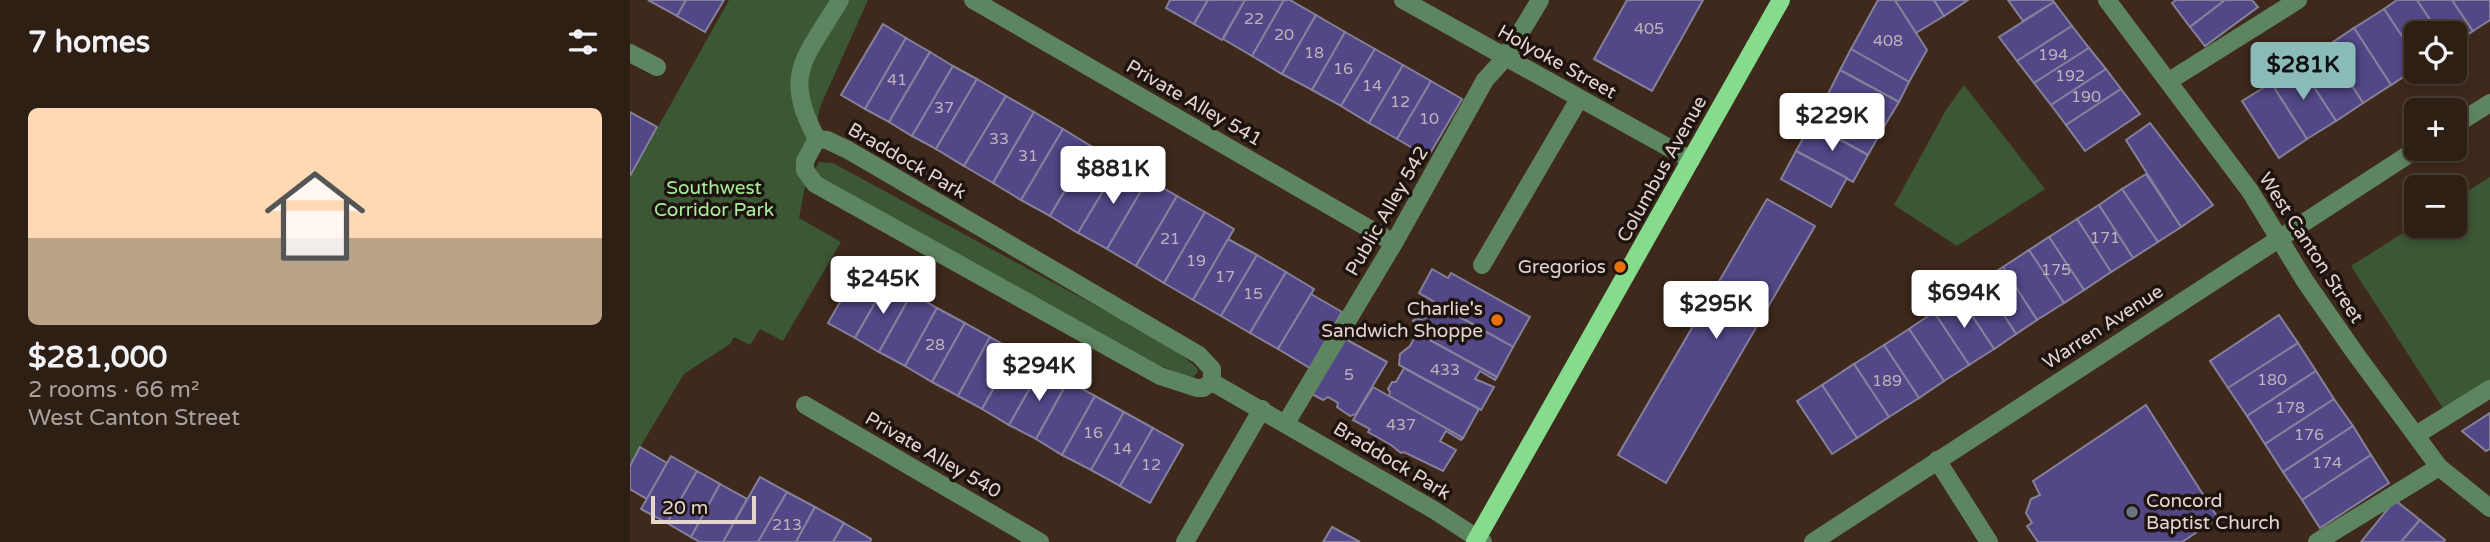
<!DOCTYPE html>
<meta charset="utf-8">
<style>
body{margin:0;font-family:"Varela Round",sans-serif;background:#3a2c22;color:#f1f3f6;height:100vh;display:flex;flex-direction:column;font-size:26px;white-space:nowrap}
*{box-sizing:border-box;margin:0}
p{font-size:23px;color:#a7a2a0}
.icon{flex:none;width:38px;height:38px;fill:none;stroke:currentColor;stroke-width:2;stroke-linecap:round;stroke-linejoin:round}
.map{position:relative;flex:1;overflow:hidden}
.drawer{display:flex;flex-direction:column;background:#2e1f15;width:630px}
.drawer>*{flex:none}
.buttons{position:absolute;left:1774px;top:21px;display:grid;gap:14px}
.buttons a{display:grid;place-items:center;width:63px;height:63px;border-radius:10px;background:#2e1f15;box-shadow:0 4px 10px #0003,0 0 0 2px #493d34;font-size:35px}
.scale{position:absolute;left:21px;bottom:18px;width:105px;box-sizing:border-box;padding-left:7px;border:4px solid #e4d5cd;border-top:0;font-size:19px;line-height:24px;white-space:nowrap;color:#e4d5cd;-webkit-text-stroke:5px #1e140f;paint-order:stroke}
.price{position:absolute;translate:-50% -60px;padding:0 16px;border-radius:7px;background:#fff;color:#222;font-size:23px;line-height:46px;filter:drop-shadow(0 2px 4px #0008)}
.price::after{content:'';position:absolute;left:50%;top:42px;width:21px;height:16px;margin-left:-10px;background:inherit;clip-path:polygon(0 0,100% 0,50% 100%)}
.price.selected{background:#8bbbb9;color:#111}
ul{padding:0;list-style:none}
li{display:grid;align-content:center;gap:14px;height:371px;padding:0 28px}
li+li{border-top:2px solid #493d34}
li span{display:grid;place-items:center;height:217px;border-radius:10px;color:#555}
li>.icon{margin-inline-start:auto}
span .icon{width:126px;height:126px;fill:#fffc;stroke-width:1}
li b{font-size:30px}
h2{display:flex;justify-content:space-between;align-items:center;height:84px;padding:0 28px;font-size:30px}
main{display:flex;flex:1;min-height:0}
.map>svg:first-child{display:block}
.green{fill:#3b5734}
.building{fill:#534787;stroke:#84819b;stroke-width:2}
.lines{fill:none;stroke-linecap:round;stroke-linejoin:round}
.minor{stroke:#5d855f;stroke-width:18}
.major{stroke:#86dc8d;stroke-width:18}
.food-dot{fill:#e8710a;stroke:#1e140f;stroke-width:2.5}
.worship-dot{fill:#6b7280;stroke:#1e140f;stroke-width:2.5}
.labels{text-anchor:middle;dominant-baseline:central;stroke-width:7;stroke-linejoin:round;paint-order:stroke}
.number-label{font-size:16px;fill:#c0b2bc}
.street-label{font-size:19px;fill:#e4d5cd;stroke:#1e140f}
.park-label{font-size:19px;fill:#a8ee99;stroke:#1e140f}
.poi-label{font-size:19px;fill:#e4d5cd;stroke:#1e140f;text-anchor:end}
</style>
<main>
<section class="drawer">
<h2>7 homes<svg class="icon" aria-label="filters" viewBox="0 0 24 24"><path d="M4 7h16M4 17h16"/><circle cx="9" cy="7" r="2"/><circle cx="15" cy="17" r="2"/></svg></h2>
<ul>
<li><span style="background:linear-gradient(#ffd9b3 60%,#b9a48a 0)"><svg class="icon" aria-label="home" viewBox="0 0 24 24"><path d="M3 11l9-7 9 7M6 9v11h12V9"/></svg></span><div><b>$281,000</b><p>2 rooms · 66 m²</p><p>West Canton Street</p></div></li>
</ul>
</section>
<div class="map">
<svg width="1860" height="542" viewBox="0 0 1860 542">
<rect width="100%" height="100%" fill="#3e291c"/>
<g class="green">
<path d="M 99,0 L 238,0 L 190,107 L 169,218 L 211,242 L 153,341 L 130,329 L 120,345 L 104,337 L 100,344 L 54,374 L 0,464 L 0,177 Z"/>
<path d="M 1334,85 L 1415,189 L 1327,246 L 1264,205 L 1316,110 Z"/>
<path d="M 189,162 L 203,163 L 542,347 L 567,368 L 568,372 L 562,378 L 528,365 L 191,179 L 185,170 Z"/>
<path d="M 1860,177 L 1860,385 L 1816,413 L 1721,266 L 1787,224 L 1825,226 L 1825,199 Z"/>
</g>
<g class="building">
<path d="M 18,0 L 56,0 L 47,16 Z"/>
<path d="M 56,0 L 94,0 L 75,32 L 47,16 Z"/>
<path d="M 540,0 L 578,0 L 564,24 L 536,8 Z"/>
<path d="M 578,0 L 615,0 L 592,40 L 564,24 Z"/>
<path d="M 615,0 L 654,0 L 622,56 L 593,39 Z"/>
<path d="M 654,0 L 660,0 L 686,15 L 652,74 L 622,56 Z"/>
<path d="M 997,0 L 1073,0 L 1022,91 L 964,59 Z"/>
<path d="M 1248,0 L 1265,0 L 1297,50 L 1279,82 L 1221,49 Z"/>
<path d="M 1265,0 L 1304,0 L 1314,16 L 1286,33 Z"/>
<path d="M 1304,0 L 1338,0 L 1314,16 Z"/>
<path d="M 1378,0 L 1422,0 L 1424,2 L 1393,21 Z"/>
<path d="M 1546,0 L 1595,0 L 1560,27 L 1542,3 Z"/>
<path d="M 1595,0 L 1622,0 L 1628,7 L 1575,46 L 1560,27 Z"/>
<path d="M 1767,0 L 1787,0 L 1809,33 L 1787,33 L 1787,59 L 1754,9 Z"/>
<path d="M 1787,0 L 1822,0 L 1843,31 L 1825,43 L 1825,33 L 1809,33 Z"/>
<path d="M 1822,0 L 1860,0 L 1860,20 L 1843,31 Z"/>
<path d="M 1424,2 L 1442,26 L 1387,61 L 1369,37 Z"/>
<path d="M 1754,9 L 1787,59 L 1787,68 L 1761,85 L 1724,28 Z"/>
<path d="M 686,15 L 715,32 L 682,90 L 652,74 Z"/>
<path d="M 253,24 L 276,38 L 235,109 L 211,95 Z"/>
<path d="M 1442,26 L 1459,48 L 1404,83 L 1387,61 Z"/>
<path d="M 1724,28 L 1761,85 L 1733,103 L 1697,46 Z"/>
<path d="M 715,32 L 745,49 L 711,106 L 682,90 Z"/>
<path d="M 276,38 L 300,52 L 259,122 L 235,109 Z"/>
<path d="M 1697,46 L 1733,103 L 1706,121 L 1669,64 Z"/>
<path d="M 1459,48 L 1476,69 L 1421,105 L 1404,83 Z"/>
<path d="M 745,49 L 773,65 L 739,123 L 711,106 Z"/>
<path d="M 1221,49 L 1279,82 L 1269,102 L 1210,70 Z"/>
<path d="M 300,52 L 323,66 L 282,136 L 259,122 Z"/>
<path d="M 1669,64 L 1706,121 L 1677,139 L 1641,83 Z"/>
<path d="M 773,65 L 801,81 L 767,139 L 739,123 Z"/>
<path d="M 323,66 L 347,79 L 306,149 L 282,136 Z"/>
<path d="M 1476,69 L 1491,89 L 1436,125 L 1421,105 Z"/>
<path d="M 1210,70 L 1269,102 L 1255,125 L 1198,94 Z"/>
<path d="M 347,79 L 376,96 L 334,166 L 306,149 Z"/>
<path d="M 801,81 L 832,99 L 798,157 L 767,139 Z"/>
<path d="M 1641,83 L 1677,139 L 1649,158 L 1612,101 Z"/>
<path d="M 1491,89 L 1510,114 L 1455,151 L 1436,125 Z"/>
<path d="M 1198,94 L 1255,125 L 1238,155 L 1181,124 Z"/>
<path d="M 376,96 L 404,112 L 363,183 L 334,166 Z"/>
<path d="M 0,112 L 27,127 L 0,176 Z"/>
<path d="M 404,112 L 433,129 L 391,200 L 363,183 Z"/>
<path d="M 1520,123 L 1583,205 L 1551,227 L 1496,140 Z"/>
<path d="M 1181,124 L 1238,155 L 1223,182 L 1166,151 Z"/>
<path d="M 433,129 L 461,146 L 420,216 L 391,200 Z"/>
<path d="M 461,146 L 490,163 L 448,233 L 420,216 Z"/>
<path d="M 1166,151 L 1217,178 L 1201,207 L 1151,179 Z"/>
<path d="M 490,163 L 518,179 L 477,249 L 448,233 Z"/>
<path d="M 1516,174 L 1551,227 L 1528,242 L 1492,189 Z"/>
<path d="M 518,179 L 547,196 L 506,266 L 477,249 Z"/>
<path d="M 1492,189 L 1528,242 L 1503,258 L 1469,205 Z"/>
<path d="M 547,196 L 575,212 L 534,283 L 506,266 Z"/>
<path d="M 1137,199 L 1185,226 L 1036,483 L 988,455 Z"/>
<path d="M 1469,205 L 1503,258 L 1481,272 L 1447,219 Z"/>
<path d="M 575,212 L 604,229 L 563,300 L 534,283 Z"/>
<path d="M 1447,219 L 1481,272 L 1454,290 L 1419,237 Z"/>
<path d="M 1419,237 L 1454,290 L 1434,303 L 1399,250 Z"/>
<path d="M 598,239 L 627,255 L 591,316 L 563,300 Z"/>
<path d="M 1399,250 L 1434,303 L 1407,320 L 1373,267 Z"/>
<path d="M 627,255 L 656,272 L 620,333 L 591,316 Z"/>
<path d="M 231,265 L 258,280 L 225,338 L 198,323 Z"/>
<path d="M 1373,267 L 1407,320 L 1386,334 L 1352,281 Z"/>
<path d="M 802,269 L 818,278 L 821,273 L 900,317 L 883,347 L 789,293 Z"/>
<path d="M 656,272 L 684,289 L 648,349 L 620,333 Z"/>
<path d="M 258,280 L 282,293 L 249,352 L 225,338 Z"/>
<path d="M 1352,281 L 1386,334 L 1364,349 L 1329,296 Z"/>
<path d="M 282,293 L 307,308 L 275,366 L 249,352 Z"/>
<path d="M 681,294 L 712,312 L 680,368 L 648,349 Z"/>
<path d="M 1329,296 L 1364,349 L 1339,365 L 1304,312 Z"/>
<path d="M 804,303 L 883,347 L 867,377 L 787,333 L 787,324 L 783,321 L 786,318 L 790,320 L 796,317 Z"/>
<path d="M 307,308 L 335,323 L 302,382 L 275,366 Z"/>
<path d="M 1304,312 L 1339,365 L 1314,381 L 1279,329 Z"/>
<path d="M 1649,315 L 1668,343 L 1598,388 L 1580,361 Z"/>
<path d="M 335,323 L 360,337 L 328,396 L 302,382 Z"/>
<path d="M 1279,329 L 1314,381 L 1289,398 L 1254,345 Z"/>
<path d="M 787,333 L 867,377 L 865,380 L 850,371 L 845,379 L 864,387 L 851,410 L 769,365 L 770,354 L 780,346 Z"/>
<path d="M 710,336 L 757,362 L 726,414 L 720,416 L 707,407 L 708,403 L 698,397 L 693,400 L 682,394 Z"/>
<path d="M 360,337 L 385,351 L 352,409 L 328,396 Z"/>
<path d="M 1668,343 L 1686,371 L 1617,416 L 1598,388 Z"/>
<path d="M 1254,345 L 1289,398 L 1259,417 L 1224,364 Z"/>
<path d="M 385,351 L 412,367 L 379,425 L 352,409 Z"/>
<path d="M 1224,364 L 1259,417 L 1227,438 L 1192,385 Z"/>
<path d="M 412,367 L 438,381 L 406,439 L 379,425 Z"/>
<path d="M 774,368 L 849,409 L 833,438 L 759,396 L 760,392 L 758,389 L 762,382 L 766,382 Z"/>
<path d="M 1686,371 L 1704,399 L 1635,444 L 1617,416 Z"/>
<path d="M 438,381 L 465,396 L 432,455 L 406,439 Z"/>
<path d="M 1192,385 L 1227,438 L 1202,454 L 1167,401 Z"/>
<path d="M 743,387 L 833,438 L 831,440 L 816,431 L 810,441 L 826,450 L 813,471 L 774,452 L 771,453 L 761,445 L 738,432 L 740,429 L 723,420 Z"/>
<path d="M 465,396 L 494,412 L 461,470 L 432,455 Z"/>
<path d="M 1704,399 L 1723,426 L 1653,472 L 1635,444 Z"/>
<path d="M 1516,405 L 1588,518 L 1552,542 L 1408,542 L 1397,526 L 1402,523 L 1396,513 L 1401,499 L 1410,495 L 1403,481 Z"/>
<path d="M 494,412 L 523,428 L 490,486 L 461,470 Z"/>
<path d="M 1860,413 L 1860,449 L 1856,451 L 1832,431 Z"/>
<path d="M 1723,426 L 1741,455 L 1672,500 L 1653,472 Z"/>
<path d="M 523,428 L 553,445 L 520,503 L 490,486 Z"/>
<path d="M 10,447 L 37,463 L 17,499 L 0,489 L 0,466 Z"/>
<path d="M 1741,455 L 1759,483 L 1690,528 L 1672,500 Z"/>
<path d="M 41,456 L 67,471 L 37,523 L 11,509 Z"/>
<path d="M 67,471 L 90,484 L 61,537 L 37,523 Z"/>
<path d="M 130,477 L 157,492 L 128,542 L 93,542 Z"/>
<path d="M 90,484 L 117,499 L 93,542 L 70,542 L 61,537 Z"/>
<path d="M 157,492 L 185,507 L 166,542 L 128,542 Z"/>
<path d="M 1765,500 L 1790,520 L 1771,542 L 1731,542 Z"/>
<path d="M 185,507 L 214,523 L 203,542 L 166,542 Z"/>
<path d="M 1790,520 L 1815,540 L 1813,542 L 1771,542 Z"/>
<path d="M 214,523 L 241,539 L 240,542 L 203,542 Z"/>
<path d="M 702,527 L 730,542 L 693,542 Z"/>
</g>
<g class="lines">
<g class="minor">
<path d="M 343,0 L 764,243"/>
<path d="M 773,0 L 1061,160"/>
<path d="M 1477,0 L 1620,191 L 1675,281 L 1725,353 L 1809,467 L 1860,508"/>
<path d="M 0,53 L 27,67"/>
<path d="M 1539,81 L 1668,0"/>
<path d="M 1825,125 L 1860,103"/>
<path d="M 187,139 L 175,161 L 175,170 L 185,184 L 530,376 L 567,388 L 573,388 L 582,382"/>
<path d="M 187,139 L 197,140 L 218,150 L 569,355 L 582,369 L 582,382"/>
<path d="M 187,139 C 151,73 176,58 210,0"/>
<path d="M 852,265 L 949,99"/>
<path d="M 582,382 L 804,510 L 853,542"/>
<path d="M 175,405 L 410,542"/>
<path d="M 656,423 L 764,243 L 855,80 L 875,58 L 910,0"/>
<path d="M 1786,435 L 1860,389"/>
<path d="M 1307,460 L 1359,542"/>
<path d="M 555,542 L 632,409"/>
<path d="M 1183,542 L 1787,149"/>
<path d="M 1687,542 L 1809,467"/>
</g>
<path class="major" d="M 845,542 L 1151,0"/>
</g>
<g class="food-dot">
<circle cx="990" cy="267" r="7"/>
<circle cx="867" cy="320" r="7"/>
</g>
<circle class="worship-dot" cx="1502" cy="512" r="7"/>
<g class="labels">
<g class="number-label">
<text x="624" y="19">22</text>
<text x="1019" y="29">405</text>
<text x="654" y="35">20</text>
<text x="1258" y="41">408</text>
<text x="684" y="53">18</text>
<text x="1423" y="55">194</text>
<text x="713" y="69">16</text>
<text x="1440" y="76">192</text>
<text x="267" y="80">41</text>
<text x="742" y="86">14</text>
<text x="1456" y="97">190</text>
<text x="770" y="102">12</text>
<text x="314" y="108">37</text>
<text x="799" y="119">10</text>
<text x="369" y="139">33</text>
<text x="398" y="156">31</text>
<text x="1475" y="238">171</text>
<text x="540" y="239">21</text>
<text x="566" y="261">19</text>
<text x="1426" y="270">175</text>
<text x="595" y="277">17</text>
<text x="623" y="294">15</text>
<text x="305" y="345">28</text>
<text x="815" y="370">433</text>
<text x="719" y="375">5</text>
<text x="1642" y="380">180</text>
<text x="1257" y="381">189</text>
<text x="1660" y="408">178</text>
<text x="771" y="425">437</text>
<text x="463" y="433">16</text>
<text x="1679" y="435">176</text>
<text x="492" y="449">14</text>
<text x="1697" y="463">174</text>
<text x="521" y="465">12</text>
<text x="157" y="525">213</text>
</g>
<g class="street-label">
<text transform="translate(927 62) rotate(29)">Holyoke Street</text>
<text transform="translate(564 103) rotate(30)">Private Alley 541</text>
<text transform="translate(277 161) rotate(30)">Braddock Park</text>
<text transform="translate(1032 169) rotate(-61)">Columbus Avenue</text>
<text transform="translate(757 211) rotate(-60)">Public Alley 542</text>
<text transform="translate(1681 248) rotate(57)">West Canton Street</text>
<text transform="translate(1473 327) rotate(-33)">Warren Avenue</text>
<text transform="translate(303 455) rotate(30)">Private Alley 540</text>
<text transform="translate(762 461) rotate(31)">Braddock Park</text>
</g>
<g class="park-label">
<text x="84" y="188">Southwest<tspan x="84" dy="22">Corridor Park</tspan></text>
</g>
<g class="poi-label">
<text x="976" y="267">Gregorios</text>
<text x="853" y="309">Charlie's<tspan x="853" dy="22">Sandwich Shoppe</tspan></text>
<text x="1516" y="501" text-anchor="start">Concord<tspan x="1516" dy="22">Baptist Church</tspan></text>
</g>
</g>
</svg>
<div class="buttons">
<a><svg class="icon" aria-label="locate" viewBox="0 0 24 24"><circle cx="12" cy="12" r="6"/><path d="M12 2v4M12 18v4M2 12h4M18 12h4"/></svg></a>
<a>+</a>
<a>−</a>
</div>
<div class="scale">20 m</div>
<b class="price selected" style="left:1673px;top:102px">$281K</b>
<b class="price" style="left:1202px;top:153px">$229K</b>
<b class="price" style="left:483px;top:206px">$881K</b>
<b class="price" style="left:253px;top:316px">$245K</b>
<b class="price" style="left:1334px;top:330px">$694K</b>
<b class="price" style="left:1086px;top:341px">$295K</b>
<b class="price" style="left:409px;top:403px">$294K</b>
</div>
</main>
